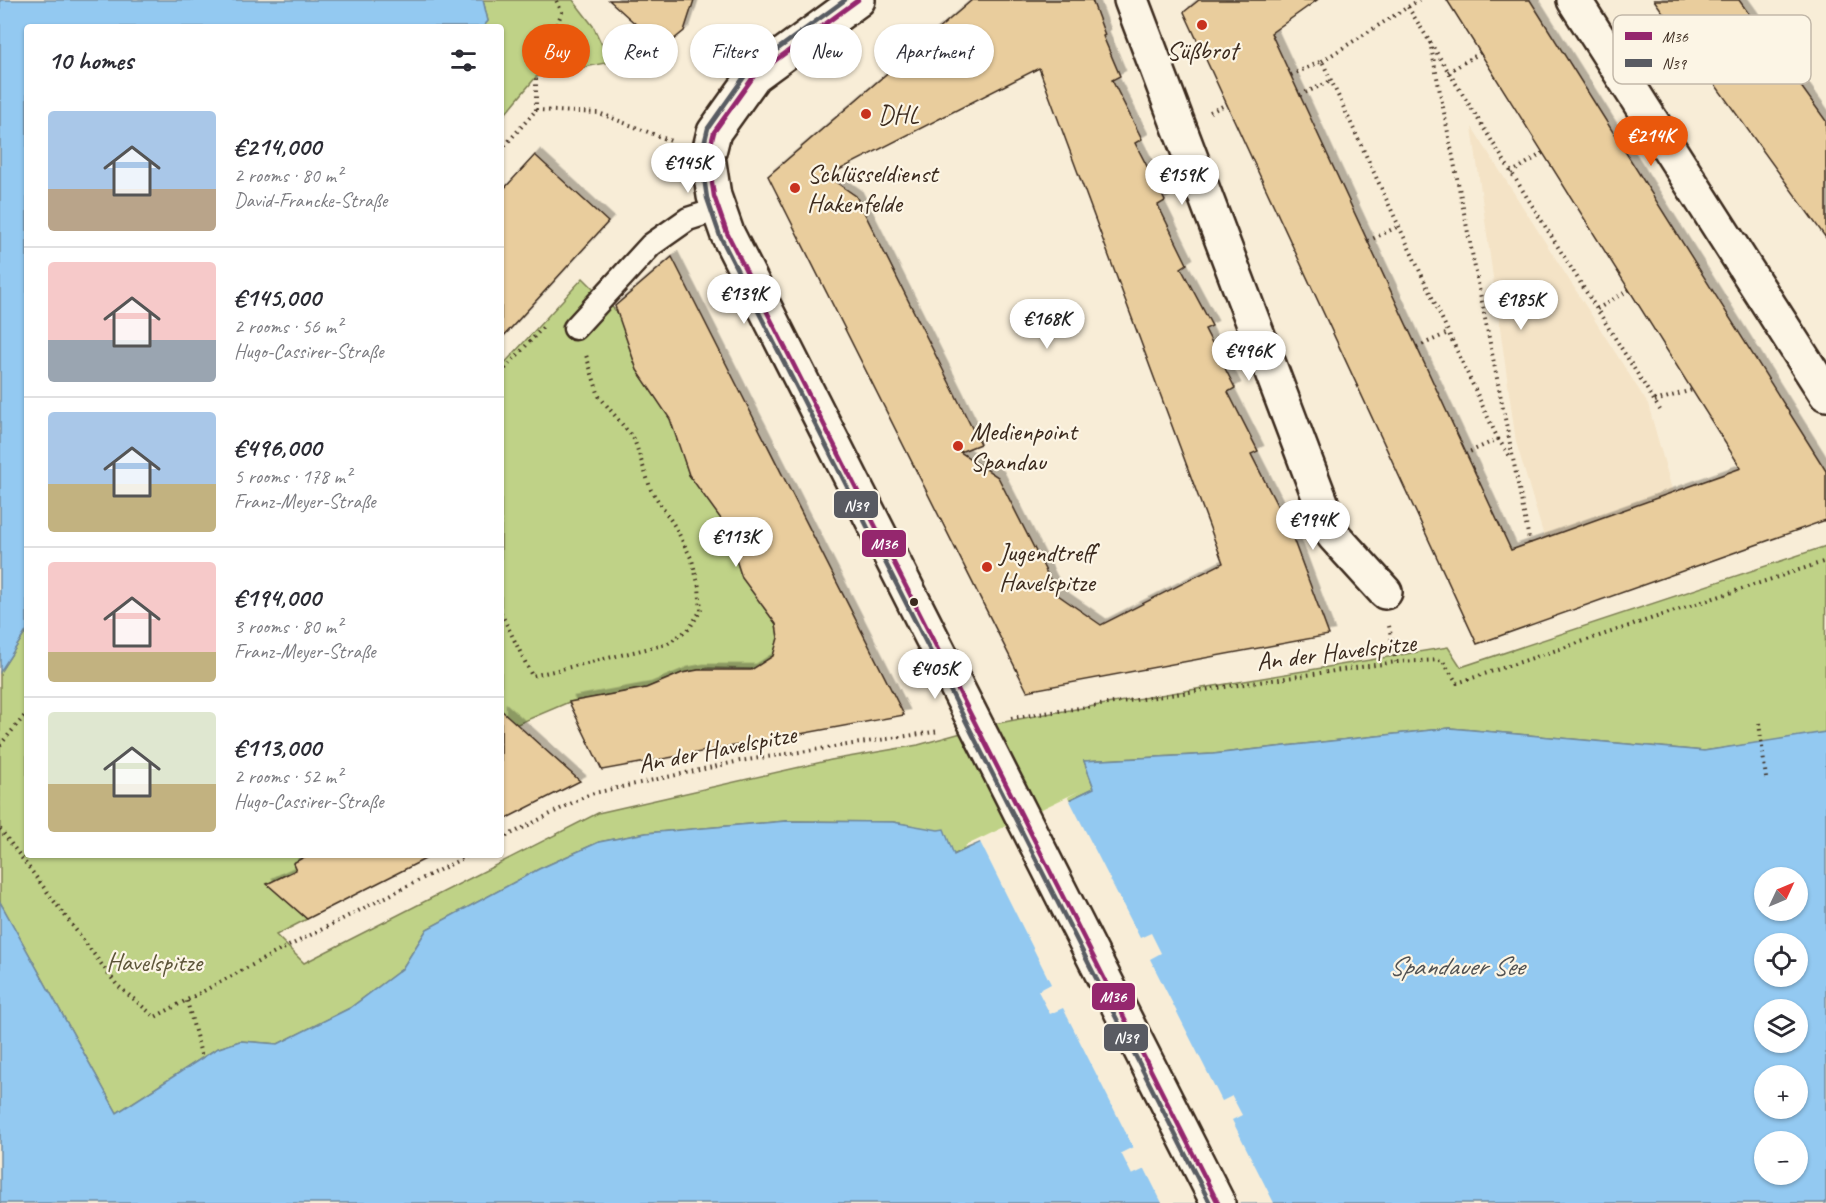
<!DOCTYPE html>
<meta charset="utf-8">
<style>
body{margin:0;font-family:Caveat,sans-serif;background:#f2f2f3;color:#2b2b33;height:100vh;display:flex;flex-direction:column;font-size:22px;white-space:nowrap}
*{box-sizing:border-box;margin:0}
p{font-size:20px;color:#7c7c81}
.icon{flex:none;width:33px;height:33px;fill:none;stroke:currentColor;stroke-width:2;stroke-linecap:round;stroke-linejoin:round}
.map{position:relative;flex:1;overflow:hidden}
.drawer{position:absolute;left:24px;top:24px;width:480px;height:834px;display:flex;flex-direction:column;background:#fff;border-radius:6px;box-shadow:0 2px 4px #0004}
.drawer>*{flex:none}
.banner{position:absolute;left:522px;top:24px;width:570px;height:54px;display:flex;gap:12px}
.needle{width:39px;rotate:46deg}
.tools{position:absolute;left:1754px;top:867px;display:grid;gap:12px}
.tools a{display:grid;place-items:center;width:54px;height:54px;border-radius:50%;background:#fff;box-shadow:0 2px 4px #0004;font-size:30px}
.price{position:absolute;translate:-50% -51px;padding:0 14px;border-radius:21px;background:#fff;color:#222;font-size:20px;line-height:39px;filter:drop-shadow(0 2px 3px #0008)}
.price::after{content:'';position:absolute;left:50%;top:36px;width:18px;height:14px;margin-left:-9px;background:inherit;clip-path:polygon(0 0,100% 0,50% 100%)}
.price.current{background:#ea580c;color:#fff}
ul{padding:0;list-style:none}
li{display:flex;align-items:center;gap:18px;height:150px;padding:0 24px}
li+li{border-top:2px solid #e1e1e2}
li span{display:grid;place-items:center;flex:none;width:168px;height:120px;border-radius:6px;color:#555}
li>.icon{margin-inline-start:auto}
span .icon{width:72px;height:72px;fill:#fffc;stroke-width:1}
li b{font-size:26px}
h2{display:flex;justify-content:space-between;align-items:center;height:72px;padding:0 24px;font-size:26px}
.chip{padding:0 21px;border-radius:27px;background:#fff;box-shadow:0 2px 4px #0004;font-size:21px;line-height:54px}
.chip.current{background:#ea580c;color:#fff}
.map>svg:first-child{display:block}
.built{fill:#f4e3c6}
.green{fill:#bfd287;stroke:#7d7e52;stroke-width:1.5}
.water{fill:#93c9f1;stroke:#70899d;stroke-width:1.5;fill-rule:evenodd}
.pier{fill:#f8edd7}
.building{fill:#e9cd9d;stroke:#3b2a1e;stroke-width:1.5;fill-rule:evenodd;filter:url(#shadow)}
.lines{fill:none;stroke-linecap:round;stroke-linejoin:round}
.lane-casing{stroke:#3b2a1e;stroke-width:27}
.street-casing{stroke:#3b2a1e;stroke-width:38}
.secondary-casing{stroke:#3b2a1e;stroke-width:38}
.path{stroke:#3b2a1e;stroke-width:4;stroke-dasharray:1.5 4.5;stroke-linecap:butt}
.lane{stroke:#fcf5e5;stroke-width:22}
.street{stroke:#fcf5e5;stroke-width:33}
.secondary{stroke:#fcf5e5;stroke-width:33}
.bus-1-casing{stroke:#fcf5e5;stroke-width:9}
.bus-2-casing{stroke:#fcf5e5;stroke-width:9}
.bus-1{stroke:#95276e;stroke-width:4.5}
.bus-2{stroke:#595b62;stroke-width:4.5}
.poi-dot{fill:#c8321e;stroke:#fcf5e5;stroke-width:2}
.bus-dot{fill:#3b2a1e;stroke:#fcf5e5;stroke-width:2}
.labels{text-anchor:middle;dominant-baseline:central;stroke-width:4.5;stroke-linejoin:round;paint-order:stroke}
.poi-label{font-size:26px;fill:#3b2a1e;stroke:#fcf5e5;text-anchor:start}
.street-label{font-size:26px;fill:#3b2a1e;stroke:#fcf5e5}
.park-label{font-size:26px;fill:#5c5438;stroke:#fcf5e5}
.water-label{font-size:27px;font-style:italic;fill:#515253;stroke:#fcf5e5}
.key{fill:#fcf5e5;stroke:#c2b8a9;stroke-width:1.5}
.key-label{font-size:16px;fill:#3b2a1e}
.line-badge{stroke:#fcf5e5;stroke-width:2}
.badge-label{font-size:16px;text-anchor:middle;font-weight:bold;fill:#fff}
</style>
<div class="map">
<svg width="1826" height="1203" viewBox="0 0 1826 1203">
<defs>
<filter id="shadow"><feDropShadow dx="5.5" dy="-5.5" stdDeviation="0" flood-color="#0004"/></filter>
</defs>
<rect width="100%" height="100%" fill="#f8edd7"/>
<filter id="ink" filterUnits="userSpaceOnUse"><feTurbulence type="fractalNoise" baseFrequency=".0167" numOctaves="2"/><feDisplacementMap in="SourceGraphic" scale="12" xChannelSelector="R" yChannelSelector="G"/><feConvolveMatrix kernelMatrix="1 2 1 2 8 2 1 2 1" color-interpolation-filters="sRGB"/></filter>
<g filter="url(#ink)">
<path class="built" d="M 1472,127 L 1648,404 L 1673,493 L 1698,566 L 1570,611 L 1545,540 L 1516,442 Z"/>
<g class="green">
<path d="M 483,0 L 573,0 L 593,26 L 610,62 L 536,77 L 501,119 L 501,27 L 483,27 L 488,21 Z"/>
<path d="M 583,278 L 618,313 L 637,370 L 668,415 L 674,426 L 689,475 L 724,523 L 742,578 L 776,624 L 778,638 L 774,653 L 771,659 L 753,669 L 709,668 L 682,673 L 646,688 L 569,702 L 501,731 L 501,367 Z"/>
<path d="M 1826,546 L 1825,733 L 1704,751 L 1450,728 L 1213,754 L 1084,761 L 1094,788 L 953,855 L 938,831 L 893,822 L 786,821 L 646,833 L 599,842 L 539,869 L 427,929 L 402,969 L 350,1008 L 278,1044 L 240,1041 L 216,1049 L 117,1113 L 0,902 L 0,672 L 27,630 L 27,855 L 308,855 L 293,863 L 296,870 L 267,884 L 307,919 L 276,935 L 304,963 L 598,813 L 831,760 L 918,745 L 994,724 L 1040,715 L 1448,647 L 1461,667 Z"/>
</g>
<g class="water">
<path d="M 0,0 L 483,0 L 488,21 L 483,27 L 27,27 L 27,630 L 0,672 Z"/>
<path d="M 1450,728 L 1704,751 L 1826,732 L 1826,1203 L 0,1203 L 0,902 L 117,1113 L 216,1049 L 240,1041 L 278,1044 L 350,1008 L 402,969 L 427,929 L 539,869 L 599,842 L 646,833 L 786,821 L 893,822 L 938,830 L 944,829 L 954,855 L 1094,788 L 1084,761 L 1213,754 ZM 1764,878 L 1797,878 L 1797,910 L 1764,910 ZM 1764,944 L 1797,944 L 1797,976 L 1764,976 ZM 1764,1010 L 1797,1010 L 1797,1042 L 1764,1042 ZM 1764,1076 L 1797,1076 L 1797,1108 L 1764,1108 ZM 1764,1142 L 1797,1142 L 1797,1174 L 1764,1174 Z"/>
</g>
<path class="pier" d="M 1079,791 L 1068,797 L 1140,938 L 1151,933 L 1161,953 L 1150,959 L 1222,1101 L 1232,1096 L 1242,1115 L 1232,1120 L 1274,1203 L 1162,1203 L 1145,1169 L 1132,1175 L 1121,1153 L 1133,1147 L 1063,1008 L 1050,1014 L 1038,991 L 1051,984 L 980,842 L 966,848 L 965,846 Z"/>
<g class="building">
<path d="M 609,0 L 694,0 L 684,31 L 673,40 L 662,41 L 649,36 Z"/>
<path d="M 972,0 L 1092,0 L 1105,35 L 1103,36 L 1120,76 L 1112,80 L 1142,139 L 1135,143 L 1165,201 L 1158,205 L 1187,264 L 1181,268 L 1212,326 L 1205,329 L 1235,388 L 1228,392 L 1258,451 L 1251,454 L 1279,509 L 1282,509 L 1329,635 L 1027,691 L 768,176 ZM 1039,68 L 1223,563 L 1101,625 L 1058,595 L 998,477 L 960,452 L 980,444 L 856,196 L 827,176 Z"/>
<path d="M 1199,0 L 1317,0 L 1271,33 L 1511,550 L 1741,468 L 1447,0 L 1530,0 L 1826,471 L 1826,520 L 1477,644 L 1184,12 Z"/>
<path d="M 1654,0 L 1739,0 L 1826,121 L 1826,238 Z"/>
<path d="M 535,155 L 608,222 L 501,339 L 501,192 Z"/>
<path d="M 672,257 L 904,715 L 602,770 L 569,702 L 646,688 L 682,673 L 698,670 L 751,670 L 773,656 L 778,638 L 776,624 L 742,578 L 724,523 L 689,475 L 670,419 L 637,370 L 615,306 Z"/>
<path d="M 501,710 L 580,781 L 501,821 Z"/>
<path d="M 308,855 L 433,855 L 307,919 L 267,884 L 296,870 L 293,863 Z"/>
</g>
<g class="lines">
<defs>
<path id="lane" d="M 575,328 L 651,245 L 688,219 L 719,209"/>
<g id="street">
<path d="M 1131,0 L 1334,536 L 1385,592"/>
<path d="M 1574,0 L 1826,394"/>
</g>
<path id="secondary" d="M 858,0 L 754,76 L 714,132 L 708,156 L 714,196 L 727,233 L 1218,1203"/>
</defs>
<use href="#lane" class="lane-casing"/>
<use href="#street" class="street-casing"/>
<use href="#secondary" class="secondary-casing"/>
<g class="path">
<path d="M 1408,7 L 1660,410"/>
<path d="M 1430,42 L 1530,544"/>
<path d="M 1322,61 L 1419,0"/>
<path d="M 1448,72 L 1480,53"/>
<path d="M 1291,75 L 1322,61 L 1498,439 L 1467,453"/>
<path d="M 1300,95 L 1331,81"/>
<path d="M 536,110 L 599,113 L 671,141"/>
<path d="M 536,110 L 536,77 L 562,12 L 556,0"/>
<path d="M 1210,112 L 1227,104"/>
<path d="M 501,150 L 536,110"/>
<path d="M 1511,173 L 1543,153"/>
<path d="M 1368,241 L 1399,226"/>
<path d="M 1597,309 L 1629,290"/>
<path d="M 1417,347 L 1448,333"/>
<path d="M 501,373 L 545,325"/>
<path d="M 1655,401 L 1692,390"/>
<path d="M 1498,439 L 1511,458"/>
<path d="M 501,613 L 532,676 L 667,644 L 689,629 L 701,610 L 699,587 L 692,560 L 676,528 L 651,490 L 634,439 L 599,396 L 586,355"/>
<path d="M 1389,626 L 1396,662"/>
<path d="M 1011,718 L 1396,662 L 1442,660 L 1457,683 L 1826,561"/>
<path d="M 1759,723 L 1766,778"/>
<path d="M 0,745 L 27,713"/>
<path d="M 0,829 L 117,985 L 155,1017 L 269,956 L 469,855"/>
<path d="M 501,839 L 590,794 L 740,761 L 940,731"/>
<path d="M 187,1001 L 202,1058"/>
</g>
<use href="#lane" class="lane"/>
<use href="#street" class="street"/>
<use href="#secondary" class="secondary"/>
<defs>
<path id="bus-1" d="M 858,0 L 754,76 L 714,132 L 708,156 L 714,196 L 727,233 L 1218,1203"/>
<path id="bus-2" d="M 845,0 L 749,70 L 708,128 L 701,157 L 707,198 L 720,236 L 1210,1203"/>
</defs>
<use href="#bus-1" class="bus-1-casing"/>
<use href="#bus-2" class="bus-2-casing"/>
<use href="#bus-1" class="bus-1"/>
<use href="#bus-2" class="bus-2"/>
</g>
</g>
<g class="poi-dot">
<circle cx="1202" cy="25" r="6"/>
<circle cx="866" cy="114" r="6"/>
<circle cx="795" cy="188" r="6"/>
<circle cx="958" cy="446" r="6"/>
<circle cx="987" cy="567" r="6"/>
</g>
<circle class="bus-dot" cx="914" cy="602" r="5"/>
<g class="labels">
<g class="poi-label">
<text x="1202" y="50" text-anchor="middle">Süßbrot</text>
<text x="878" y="114">DHL</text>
<text x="807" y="173">Schlüsseldienst<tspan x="807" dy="30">Hakenfelde</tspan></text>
<text x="970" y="431">Medienpoint<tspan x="970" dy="30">Spandau</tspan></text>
<text x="999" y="552">Jugendtreff<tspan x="999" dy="30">Havelspitze</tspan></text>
</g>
<g class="street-label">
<text transform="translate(1336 652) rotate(-7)">An der Havelspitze</text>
<text transform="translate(717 749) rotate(-11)">An der Havelspitze</text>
</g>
<g class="park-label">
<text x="154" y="962">Havelspitze</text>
</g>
<g class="water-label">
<text x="1456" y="966">Spandauer See</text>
</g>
</g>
<rect x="1613" y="15" width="198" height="69" rx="9" class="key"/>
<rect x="1625" y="32" width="27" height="8" fill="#95276e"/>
<rect x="1625" y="59" width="27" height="8" fill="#595b62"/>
<g class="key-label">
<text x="1662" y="42">M36</text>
<text x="1662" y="69">N39</text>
</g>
<g class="line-badge">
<rect x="833" y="490" width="46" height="29" rx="6" fill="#595b62"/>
<rect x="861" y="529" width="46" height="29" rx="6" fill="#95276e"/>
<rect x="1091" y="982" width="45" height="29" rx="6" fill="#95276e"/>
<rect x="1103" y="1023" width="46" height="29" rx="6" fill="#595b62"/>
</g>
<g class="badge-label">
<text x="856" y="511">N39</text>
<text x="884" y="549">M36</text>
<text x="1113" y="1002">M36</text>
<text x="1126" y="1043">N39</text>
</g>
</svg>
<div class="tools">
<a><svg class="needle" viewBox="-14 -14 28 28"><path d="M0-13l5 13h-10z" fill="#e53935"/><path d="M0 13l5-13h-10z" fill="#7c7c81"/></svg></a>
<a><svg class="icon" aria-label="locate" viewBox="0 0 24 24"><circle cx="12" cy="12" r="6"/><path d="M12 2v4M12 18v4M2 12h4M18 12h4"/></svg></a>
<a><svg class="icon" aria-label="layers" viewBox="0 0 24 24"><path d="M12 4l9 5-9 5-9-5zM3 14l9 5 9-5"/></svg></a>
<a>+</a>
<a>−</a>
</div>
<b class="price current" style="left:1651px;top:167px">€214K</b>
<b class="price" style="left:688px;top:194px">€145K</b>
<b class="price" style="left:1182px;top:206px">€159K</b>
<b class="price" style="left:744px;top:325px">€139K</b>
<b class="price" style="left:1521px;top:331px">€185K</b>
<b class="price" style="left:1047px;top:350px">€168K</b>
<b class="price" style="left:1249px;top:382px">€496K</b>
<b class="price" style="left:1313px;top:551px">€194K</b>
<b class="price" style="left:736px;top:568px">€113K</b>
<b class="price" style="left:935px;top:700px">€405K</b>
<div class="banner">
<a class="chip current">Buy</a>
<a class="chip">Rent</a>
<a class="chip">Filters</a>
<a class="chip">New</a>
<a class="chip">Apartment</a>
</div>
<section class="drawer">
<h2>10 homes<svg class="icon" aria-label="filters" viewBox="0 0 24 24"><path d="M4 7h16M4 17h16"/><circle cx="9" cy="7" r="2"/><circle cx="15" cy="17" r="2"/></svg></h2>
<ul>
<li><span style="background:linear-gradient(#a9c7e8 65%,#b9a48a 0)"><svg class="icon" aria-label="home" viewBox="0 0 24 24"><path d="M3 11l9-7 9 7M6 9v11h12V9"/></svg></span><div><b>€214,000</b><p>2 rooms · 80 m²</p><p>David-Francke-Straße</p></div></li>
<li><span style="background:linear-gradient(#f6c9c9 65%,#9aa5b1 0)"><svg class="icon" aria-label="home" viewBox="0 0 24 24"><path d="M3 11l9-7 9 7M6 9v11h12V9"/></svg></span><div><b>€145,000</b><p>2 rooms · 56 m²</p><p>Hugo-Cassirer-Straße</p></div></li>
<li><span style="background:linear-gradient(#a9c7e8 60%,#c2b280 0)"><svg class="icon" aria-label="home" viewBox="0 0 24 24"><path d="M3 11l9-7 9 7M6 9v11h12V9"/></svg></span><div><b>€496,000</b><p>5 rooms · 178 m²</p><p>Franz-Meyer-Straße</p></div></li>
<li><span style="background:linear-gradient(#f6c9c9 75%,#c2b280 0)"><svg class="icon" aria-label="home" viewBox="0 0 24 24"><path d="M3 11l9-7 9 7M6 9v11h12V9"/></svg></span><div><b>€194,000</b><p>3 rooms · 80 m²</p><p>Franz-Meyer-Straße</p></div></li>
<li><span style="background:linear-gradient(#dfe7d0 60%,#c2b280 0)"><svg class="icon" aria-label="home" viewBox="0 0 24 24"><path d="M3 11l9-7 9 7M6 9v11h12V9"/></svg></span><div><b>€113,000</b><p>2 rooms · 52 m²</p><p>Hugo-Cassirer-Straße</p></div></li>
</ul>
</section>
</div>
